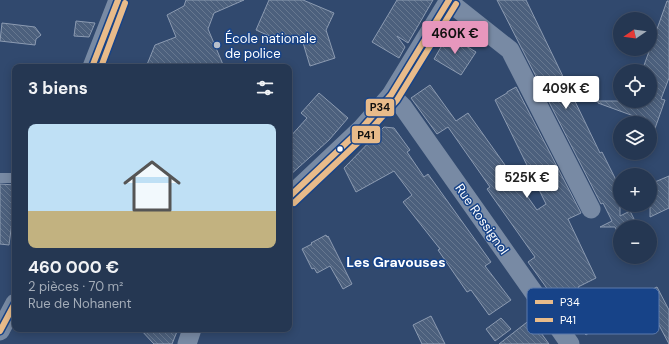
<!DOCTYPE html>
<html lang="fr">
<meta charset="utf-8">
<style>
body{margin:0;font-family:"DM Sans",sans-serif;background:#2d3f59;color:#f1f3f6;height:100vh;display:flex;flex-direction:column;font-size:15px;white-space:nowrap}
*{box-sizing:border-box;margin:0}
p{font-size:13px;color:#a3acb8}
.icon{flex:none;width:22px;height:22px;fill:none;stroke:currentColor;stroke-width:2;stroke-linecap:round;stroke-linejoin:round}
.map{position:relative;flex:1;overflow:hidden}
.side{position:absolute;left:12px;top:64px;width:280px;height:268px;display:flex;flex-direction:column;background:#253752;border-radius:8px;box-shadow:0 2px 10px #0003,0 0 0 1px #425169}
.side>*{flex:none}
.needle{width:26px;rotate:257deg}
.controls{position:absolute;left:613px;top:12px;display:grid;gap:8px}
.controls a{display:grid;place-items:center;width:44px;height:44px;border-radius:50%;background:#253752;box-shadow:0 2px 10px #0003,0 0 0 1px #425169;font-size:20px}
.price{position:absolute;translate:-50% -34px;padding:0 9px;border-radius:4px;background:#fff;color:#222;font-size:13px;line-height:26px;filter:drop-shadow(0 1px 2px #0008)}
.price::after{content:'';position:absolute;left:50%;top:24px;width:12px;height:9px;margin-left:-6px;background:inherit;clip-path:polygon(0 0,100% 0,50% 100%)}
.price.current{background:#e797bd;color:#111}
ul{padding:0;list-style:none}
li{display:grid;align-content:center;gap:8px;height:212px;padding:0 16px}
li+li{border-top:1px solid #425169}
li span{display:grid;place-items:center;height:124px;border-radius:8px;color:#555}
li>.icon{margin-inline-start:auto}
span .icon{width:72px;height:72px;fill:#fffc;stroke-width:1}
li b{font-size:17px}
h2{display:flex;justify-content:space-between;align-items:center;height:48px;padding:0 16px;font-size:17px}
.map>svg:first-child{display:block}
.building{fill:url(#building-back-hatch);stroke:#8c9bb2}
.lines{fill:none;stroke-linecap:round;stroke-linejoin:round}
.service{stroke:#788aa4;stroke-width:10}
.minor{stroke:#788aa4;stroke-width:19}
.bus-1-casing{stroke:#174388;stroke-width:9}
.bus-2-casing{stroke:#174388;stroke-width:9}
.bus-1{stroke:#e8bb8a;stroke-width:6}
.bus-2{stroke:#e8bb8a;stroke-width:6}
.poi-dot{fill:#b7bfcc;stroke:#174388;stroke-width:1.5}
.bus-dot{fill:#fff;stroke:#174388;stroke-width:1.5}
.labels{text-anchor:middle;dominant-baseline:central;stroke-width:3;stroke-linejoin:round;paint-order:stroke}
.poi-label{font-size:13px;fill:#fff;stroke:#174388;text-anchor:start}
.street-label{font-size:13px;fill:#fff;stroke:#174388}
.neighbourhood-label{font-size:14px;font-weight:bold;fill:#fff;stroke:#174388}
.key{fill:#174388;stroke:#5d7bac;stroke-width:1}
.key-label{font-size:11px;fill:#fff}
.line-badge{stroke:#174388;stroke-width:1.5}
.pale-badge-label{font-size:11px;text-anchor:middle;font-weight:bold;fill:#111}
</style>
<div class="map">
<svg width="669" height="344" viewBox="0 0 669 344">
<defs>
<pattern id="building-back-hatch" width="6" height="6" patternUnits="userSpaceOnUse"><rect width="6" height="6" fill="#4c607d"/><path d="M-1 5l2 2M0 0l6 6M5-1l2 2" fill="none" stroke="#677890"/></pattern>
</defs>
<rect width="100%" height="100%" fill="#31496e"/>
<g class="building">
<path d="M 186,0 L 244,0 L 214,13 L 208,29 L 224,67 L 146,67 L 155,45 L 176,37 L 167,15 L 184,6 Z"/>
<path d="M 269,0 L 303,0 L 334,13 L 326,30 L 335,58 L 310,66 L 301,36 L 285,43 L 256,30 Z"/>
<path d="M 397,0 L 433,0 L 408,43 L 397,36 L 405,47 L 399,58 L 372,42 Z"/>
<path d="M 497,0 L 526,0 L 600,153 L 602,152 L 620,188 L 620,216 L 630,211 L 638,227 L 620,227 L 620,237 L 615,227 L 600,227 L 612,221 L 603,203 L 601,204 Z"/>
<path d="M 667,1 L 669,1 L 669,78 L 661,99 L 665,100 L 652,137 L 650,137 L 650,122 L 598,103 L 598,101 L 650,101 L 650,71 L 642,71 Z"/>
<path d="M 76,21 L 95,23 L 89,37 L 74,36 Z"/>
<path d="M 2,23 L 35,27 L 41,35 L 36,39 L 35,45 L 0,41 Z"/>
<path d="M 448,35 L 476,52 L 461,75 L 434,59 Z"/>
<path d="M 430,85 L 456,121 L 468,113 L 537,210 L 546,204 L 495,100 L 507,93 L 507,92 L 516,87 L 581,213 L 568,219 L 596,278 L 578,287 L 598,316 L 592,320 L 598,326 L 586,335 L 580,329 L 577,330 L 528,262 L 535,257 L 487,189 L 490,187 L 448,127 L 437,134 L 411,98 Z"/>
<path d="M 319,93 L 348,118 L 329,140 L 289,176 L 289,138 L 307,118 L 301,113 Z"/>
<path d="M 384,127 L 394,128 L 410,150 L 407,152 L 424,177 L 428,174 L 491,262 L 485,266 L 511,300 L 489,315 L 471,290 L 467,292 L 438,250 L 440,249 L 403,202 L 412,195 L 394,171 L 356,192 L 344,168 Z"/>
<path d="M 669,176 L 669,208 L 650,217 L 650,184 Z"/>
<path d="M 0,184 L 15,185 L 15,199 L 9,245 L 0,244 Z"/>
<path d="M 326,235 L 327,237 L 328,236 L 352,284 L 343,289 L 330,266 L 317,273 L 314,268 L 312,269 L 302,249 L 312,244 L 311,243 Z"/>
<path d="M 657,287 L 669,310 L 669,344 L 651,310 L 646,313 L 638,296 Z"/>
<path d="M 431,316 L 445,344 L 422,344 L 413,325 Z"/>
<path d="M 501,318 L 511,329 L 495,341 L 486,329 Z"/>
<path d="M 531,319 L 549,344 L 499,344 Z"/>
<path d="M 140,329 L 178,329 L 172,344 L 154,344 Z"/>
</g>
<g class="lines">
<path class="service" d="M 0,178 L 15,178"/>
<g class="minor">
<path d="M 448,1 L 510,50 L 591,209"/>
<path d="M 92,67 L 118,0"/>
<path d="M 391,95 L 403,107 L 570,344"/>
<path d="M 289,197 L 361,129 L 391,95 L 449,0"/>
<path d="M 0,331 L 15,303"/>
<path d="M 187,344 L 192,329"/>
</g>
<defs>
<g id="bus-1">
<path d="M 92,67 L 118,0"/>
<path d="M 289,197 L 361,129 L 391,95 L 449,0"/>
<path d="M 0,331 L 15,303"/>
</g>
<g id="bus-2">
<path d="M 101,67 L 125,3"/>
<path d="M 294,203 L 366,135 L 397,100 L 456,4"/>
</g>
</defs>
<use href="#bus-1" class="bus-1-casing"/>
<use href="#bus-2" class="bus-2-casing"/>
<use href="#bus-1" class="bus-1"/>
<use href="#bus-2" class="bus-2"/>
</g>
<circle class="poi-dot" cx="217" cy="45" r="4"/>
<circle class="bus-dot" cx="340" cy="149" r="3.5"/>
<g class="labels">
<g class="poi-label">
<text x="225" y="38">École nationale<tspan x="225" dy="15">de police</tspan></text>
</g>
<g class="street-label">
<text transform="translate(482 219) rotate(55)">Rue Rossignol</text>
</g>
<g class="neighbourhood-label">
<text x="396" y="262">Les Gravouses</text>
</g>
</g>
<rect x="527" y="288" width="132" height="46" rx="6" class="key"/>
<rect x="535" y="300" width="18" height="4" fill="#e8bb8a"/>
<rect x="535" y="318" width="18" height="4" fill="#e8bb8a"/>
<g class="key-label">
<text x="560" y="306">P34</text>
<text x="560" y="324">P41</text>
</g>
<g class="line-badge">
<rect x="365" y="98" width="30" height="19" rx="4" fill="#e8bb8a"/>
<rect x="351" y="125" width="30" height="19" rx="4" fill="#e8bb8a"/>
</g>
<g class="pale-badge-label">
<text x="380" y="111">P34</text>
<text x="366" y="139">P41</text>
</g>
</svg>
<div class="controls">
<a><svg class="needle" viewBox="-14 -14 28 28"><path d="M0-13l5 13h-10z" fill="#e53935"/><path d="M0 13l5-13h-10z" fill="#a3acb8"/></svg></a>
<a><svg class="icon" aria-label="locate" viewBox="0 0 24 24"><circle cx="12" cy="12" r="6"/><path d="M12 2v4M12 18v4M2 12h4M18 12h4"/></svg></a>
<a><svg class="icon" aria-label="layers" viewBox="0 0 24 24"><path d="M12 4l9 5-9 5-9-5zM3 14l9 5 9-5"/></svg></a>
<a>+</a>
<a>−</a>
</div>
<b class="price current" style="left:455px;top:55px">460K €</b>
<b class="price" style="left:566px;top:110px">409K €</b>
<b class="price" style="left:527px;top:199px">525K €</b>
<section class="side">
<h2>3 biens<svg class="icon" aria-label="filters" viewBox="0 0 24 24"><path d="M4 7h16M4 17h16"/><circle cx="9" cy="7" r="2"/><circle cx="15" cy="17" r="2"/></svg></h2>
<ul>
<li><span style="background:linear-gradient(#bfe0f5 70%,#c2b280 0)"><svg class="icon" aria-label="home" viewBox="0 0 24 24"><path d="M3 11l9-7 9 7M6 9v11h12V9"/></svg></span><div><b>460 000 €</b><p>2 pièces · 70 m²</p><p>Rue de Nohanent</p></div></li>
</ul>
</section>
</div>
